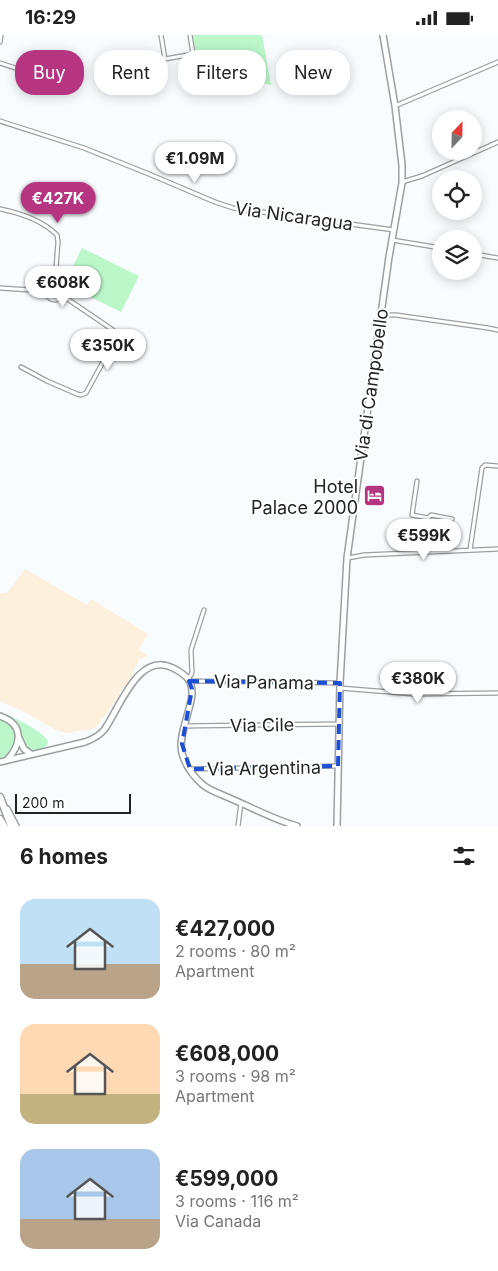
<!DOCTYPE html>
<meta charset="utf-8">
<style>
body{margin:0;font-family:Inter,sans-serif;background:#f6f6f6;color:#222;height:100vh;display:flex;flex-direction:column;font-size:19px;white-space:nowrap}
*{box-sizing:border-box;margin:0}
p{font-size:16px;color:#767676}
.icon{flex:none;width:28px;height:28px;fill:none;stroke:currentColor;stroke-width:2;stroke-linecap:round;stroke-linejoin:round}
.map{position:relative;height:791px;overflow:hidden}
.details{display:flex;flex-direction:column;background:#fff;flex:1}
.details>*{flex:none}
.top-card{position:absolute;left:15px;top:15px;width:469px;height:45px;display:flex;gap:10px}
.needle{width:32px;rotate:22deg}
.fabs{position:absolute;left:432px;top:75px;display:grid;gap:10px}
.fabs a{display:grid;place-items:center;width:50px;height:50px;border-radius:50%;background:#fff;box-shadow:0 2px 12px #0003;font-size:25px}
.scale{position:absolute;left:15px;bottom:12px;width:116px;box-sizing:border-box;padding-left:5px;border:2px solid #212324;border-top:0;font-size:14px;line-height:18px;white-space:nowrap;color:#212324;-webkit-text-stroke:4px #fff;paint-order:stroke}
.price{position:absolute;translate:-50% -42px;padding:0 11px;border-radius:18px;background:#fff;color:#222;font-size:16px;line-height:32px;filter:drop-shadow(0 1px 2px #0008)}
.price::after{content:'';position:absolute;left:50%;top:30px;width:15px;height:11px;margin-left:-8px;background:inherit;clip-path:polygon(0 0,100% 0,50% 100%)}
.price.active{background:#b63581;color:#fff}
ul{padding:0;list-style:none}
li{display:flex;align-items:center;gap:15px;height:125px;padding:0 20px}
li span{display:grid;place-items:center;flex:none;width:140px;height:100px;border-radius:15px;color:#555}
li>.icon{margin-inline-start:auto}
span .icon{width:60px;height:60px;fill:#fffc;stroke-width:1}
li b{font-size:21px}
h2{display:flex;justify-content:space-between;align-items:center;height:60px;padding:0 20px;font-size:21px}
.chip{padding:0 18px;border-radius:20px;background:#fff;box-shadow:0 2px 12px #0003;font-size:18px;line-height:45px}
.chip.active{background:#b63581;color:#fff}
.status{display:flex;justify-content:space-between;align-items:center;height:35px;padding:0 25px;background:#fff;direction:ltr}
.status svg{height:14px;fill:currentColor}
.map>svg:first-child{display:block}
.commercial{fill:#fdf0dc}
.green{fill:#bcf7ca}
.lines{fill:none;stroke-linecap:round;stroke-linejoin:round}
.street-casing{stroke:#9b9fa2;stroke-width:5.5}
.secondary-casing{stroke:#9b9fa2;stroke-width:8}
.highway-casing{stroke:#9b9fa2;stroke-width:9}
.street{stroke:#fff;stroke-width:3}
.secondary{stroke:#fff;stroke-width:5}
.highway{stroke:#fff;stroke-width:6}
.marked{fill:none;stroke:#1d4ed8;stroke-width:4;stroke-dasharray:10 6;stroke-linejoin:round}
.labels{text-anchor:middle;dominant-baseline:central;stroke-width:4;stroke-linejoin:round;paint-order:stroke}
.street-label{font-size:18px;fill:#212324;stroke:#fff}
.poi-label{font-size:18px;fill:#212324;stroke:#fff;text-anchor:end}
</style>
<div class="status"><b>16:29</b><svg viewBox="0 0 49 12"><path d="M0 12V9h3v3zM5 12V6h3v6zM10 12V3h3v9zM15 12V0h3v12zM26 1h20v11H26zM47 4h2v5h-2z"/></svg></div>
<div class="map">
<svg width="498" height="791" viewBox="0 0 498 791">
<rect width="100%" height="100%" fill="#f9fcff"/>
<path class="commercial" d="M 25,534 L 87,570 L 91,564 L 148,599 L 139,615 L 148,621 L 139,624 L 127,652 L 123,651 L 117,664 L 97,691 L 93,694 L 66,698 L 56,695 L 24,677 L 0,666 L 0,558 L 5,558 L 9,556 Z"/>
<g class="green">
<path d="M 193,0 L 262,0 L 271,50 L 198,34 Z"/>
<path d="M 82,213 L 139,241 L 121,277 L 64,249 Z"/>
<circle cx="55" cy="256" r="5.5"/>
<path d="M 0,677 C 14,683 39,693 48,706 C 48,714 39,715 32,717 L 25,712 L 17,690 L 9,683 L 0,679 Z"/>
<path d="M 0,683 C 14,688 16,696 17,709 L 8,722 L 0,725 Z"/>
</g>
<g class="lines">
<defs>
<g id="street">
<path d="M 161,0 L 165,24 L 193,19 L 190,0"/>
<path d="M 0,7 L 1,0"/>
<path d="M 0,28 L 74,52"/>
<path d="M 395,71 L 498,27"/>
<path d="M 0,86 L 84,113 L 149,139 L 215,167 L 233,173 L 394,195"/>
<path d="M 402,147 L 422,141 L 498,107"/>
<path d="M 0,174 C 20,178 42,185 57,200 L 58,207 L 55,247"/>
<path d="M 392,205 L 441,213"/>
<path d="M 474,219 L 498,223"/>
<circle cx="55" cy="256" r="9"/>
<path d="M 0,253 L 46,256"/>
<path d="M 381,280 L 396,280 L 488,293 L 498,295"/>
<path d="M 21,332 L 47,346 L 77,359 L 81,360 L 86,358 L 115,305 L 116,299 L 113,295 L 63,261"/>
<path d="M 417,446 L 412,480 L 428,483 L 431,480 L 452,484"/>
<path d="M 470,515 L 482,433 L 485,430 L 498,431"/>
<path d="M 422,517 L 428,483"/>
<path d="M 348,523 L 364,520 L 498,514"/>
<path d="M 188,643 L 191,640 L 192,637 L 191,615 L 204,575"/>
<path d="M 189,646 L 340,648"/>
<path d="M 340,653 L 414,659 L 498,658"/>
<path d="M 185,691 L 339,689"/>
<path d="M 190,734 L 338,731"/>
<path d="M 238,791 L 241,768"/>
</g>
<g id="secondary">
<path d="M 0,681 C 24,689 22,709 7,725"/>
<path d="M 19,703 L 24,714 L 31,719"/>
<path d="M 0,727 L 85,707 C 93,704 99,701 104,695 C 119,675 138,615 173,633 C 179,636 184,639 188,644 C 196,655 190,669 187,681 C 184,692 179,707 182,718 C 185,730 194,742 203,750 C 212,757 224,760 234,765 C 255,774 275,785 297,791"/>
<path d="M 7,774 L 16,791"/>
<path d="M 337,791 L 340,648 L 347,523 L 389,222 L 402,148 L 402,130 L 395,71 L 383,0"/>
</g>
<g id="highway">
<path d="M 0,762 L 11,791"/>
<path d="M 0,784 L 4,791"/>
</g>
</defs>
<use href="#street" class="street-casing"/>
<use href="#secondary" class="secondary-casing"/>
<use href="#highway" class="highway-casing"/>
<use href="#street" class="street"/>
<use href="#secondary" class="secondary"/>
<use href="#highway" class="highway"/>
</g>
<path class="marked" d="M 189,646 L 340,648 L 338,731 L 190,734 L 182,709 L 192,654 Z"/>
<defs>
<symbol id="hotel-square" viewBox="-11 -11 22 22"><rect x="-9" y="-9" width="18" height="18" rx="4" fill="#b63581" stroke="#fff"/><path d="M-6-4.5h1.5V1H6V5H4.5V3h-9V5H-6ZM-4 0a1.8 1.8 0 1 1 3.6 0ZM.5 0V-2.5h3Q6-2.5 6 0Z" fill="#fff"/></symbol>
</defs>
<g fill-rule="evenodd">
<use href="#hotel-square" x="362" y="448" width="25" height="25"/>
</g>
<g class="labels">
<g class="street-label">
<text transform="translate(294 181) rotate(8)">Via Nicaragua</text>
<text transform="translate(371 350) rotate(-82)">Via di Campobello</text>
<text transform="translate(264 647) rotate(1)">Via Panama</text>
<text transform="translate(262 690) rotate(-1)">Via Cile</text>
<text transform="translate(264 733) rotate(-1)">Via Argentina</text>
</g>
<g class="poi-label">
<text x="358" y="451">Hotel<tspan x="358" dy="21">Palace 2000</tspan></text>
</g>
</g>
</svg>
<div class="fabs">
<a><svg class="needle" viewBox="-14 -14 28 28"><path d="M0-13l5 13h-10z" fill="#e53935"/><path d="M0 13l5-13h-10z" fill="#767676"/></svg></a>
<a><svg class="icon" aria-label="locate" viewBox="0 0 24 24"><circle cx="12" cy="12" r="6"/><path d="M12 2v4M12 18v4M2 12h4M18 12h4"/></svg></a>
<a><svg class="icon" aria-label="layers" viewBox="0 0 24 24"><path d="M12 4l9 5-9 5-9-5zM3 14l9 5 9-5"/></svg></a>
</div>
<div class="scale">200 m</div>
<b class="price" style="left:195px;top:149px">€1.09M</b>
<b class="price active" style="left:58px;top:189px">€427K</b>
<b class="price" style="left:63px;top:273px">€608K</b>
<b class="price" style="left:108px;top:336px">€350K</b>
<b class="price" style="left:424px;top:526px">€599K</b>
<b class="price" style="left:418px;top:669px">€380K</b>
<div class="top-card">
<a class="chip active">Buy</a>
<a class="chip">Rent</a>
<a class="chip">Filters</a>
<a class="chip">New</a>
</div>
</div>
<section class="details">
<h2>6 homes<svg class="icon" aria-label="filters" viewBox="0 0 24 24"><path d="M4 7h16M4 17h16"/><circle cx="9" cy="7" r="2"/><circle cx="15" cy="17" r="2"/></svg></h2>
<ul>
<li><span style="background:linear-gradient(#bfe0f5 65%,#b9a48a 0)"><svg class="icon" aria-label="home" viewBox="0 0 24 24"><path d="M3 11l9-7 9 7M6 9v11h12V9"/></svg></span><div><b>€427,000</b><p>2 rooms · 80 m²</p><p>Apartment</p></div></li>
<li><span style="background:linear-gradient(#ffd9b3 70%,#c2b280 0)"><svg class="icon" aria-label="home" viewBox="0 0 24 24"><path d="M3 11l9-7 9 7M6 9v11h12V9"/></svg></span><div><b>€608,000</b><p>3 rooms · 98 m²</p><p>Apartment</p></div></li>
<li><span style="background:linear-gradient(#a9c7e8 70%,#b9a48a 0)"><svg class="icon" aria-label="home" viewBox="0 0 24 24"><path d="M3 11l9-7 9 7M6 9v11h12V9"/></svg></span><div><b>€599,000</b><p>3 rooms · 116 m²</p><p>Via Canada</p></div></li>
</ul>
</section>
